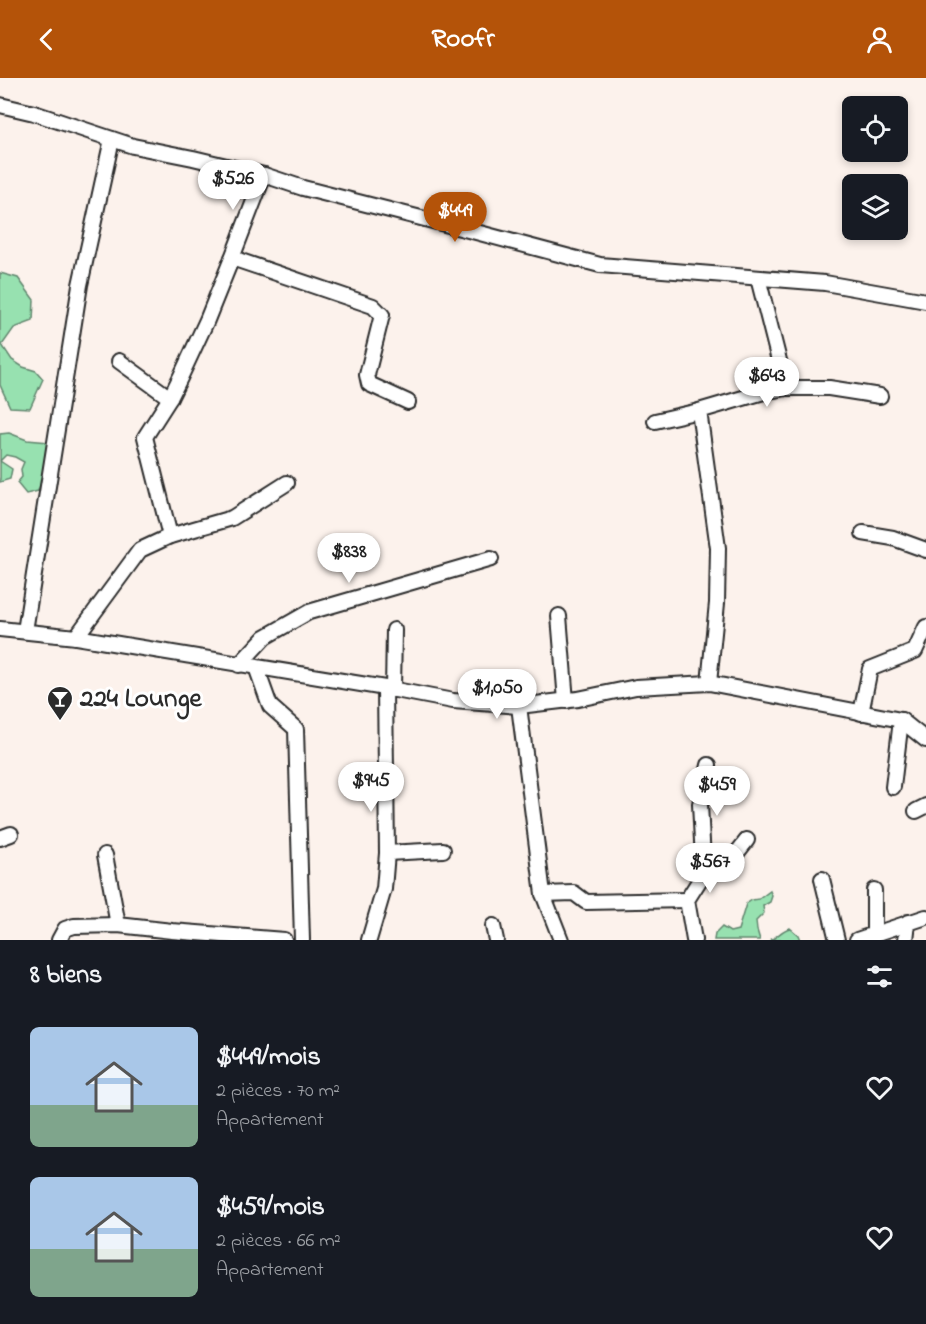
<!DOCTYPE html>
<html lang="fr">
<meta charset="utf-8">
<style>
body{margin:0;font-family:"Indie Flower",sans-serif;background:#20242c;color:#f1f3f6;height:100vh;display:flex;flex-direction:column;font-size:22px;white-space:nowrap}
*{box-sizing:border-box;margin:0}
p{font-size:20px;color:#9ea1a6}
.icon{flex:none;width:33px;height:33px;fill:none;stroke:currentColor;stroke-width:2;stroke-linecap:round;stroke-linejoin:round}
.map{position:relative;height:862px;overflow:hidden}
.sheet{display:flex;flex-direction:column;background:#171b24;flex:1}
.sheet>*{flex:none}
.controls{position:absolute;left:842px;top:18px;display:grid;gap:12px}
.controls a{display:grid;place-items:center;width:66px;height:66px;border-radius:9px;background:#171b24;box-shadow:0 3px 9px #0003;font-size:30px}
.price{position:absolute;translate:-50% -51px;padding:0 14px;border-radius:21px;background:#fff;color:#222;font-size:20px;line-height:39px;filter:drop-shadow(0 2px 3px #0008)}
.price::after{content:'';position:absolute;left:50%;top:36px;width:18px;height:14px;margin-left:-9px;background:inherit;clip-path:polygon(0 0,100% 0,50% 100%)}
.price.selected{background:#b45309;color:#fff}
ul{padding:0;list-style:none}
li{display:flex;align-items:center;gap:18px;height:150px;padding:0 30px}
li span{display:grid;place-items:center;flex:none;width:168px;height:120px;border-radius:9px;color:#555}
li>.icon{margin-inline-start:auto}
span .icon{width:72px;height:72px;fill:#fffc;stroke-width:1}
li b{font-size:26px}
h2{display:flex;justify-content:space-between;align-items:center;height:72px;padding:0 30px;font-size:26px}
header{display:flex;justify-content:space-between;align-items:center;height:78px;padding:0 30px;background:#b45309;color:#fff;font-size:27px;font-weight:800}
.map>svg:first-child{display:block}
.green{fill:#97e1b0;stroke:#61866e;stroke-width:1.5}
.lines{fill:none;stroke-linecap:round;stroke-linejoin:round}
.minor-casing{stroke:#2b2b2b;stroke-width:18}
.minor{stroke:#fff;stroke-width:14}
.labels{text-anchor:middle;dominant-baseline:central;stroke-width:6;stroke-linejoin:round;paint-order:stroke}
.poi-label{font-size:27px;font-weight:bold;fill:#2b2b2b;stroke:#fff;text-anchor:start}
</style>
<header><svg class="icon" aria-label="back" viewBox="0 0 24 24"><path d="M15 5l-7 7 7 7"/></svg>Roofr<svg class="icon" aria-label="person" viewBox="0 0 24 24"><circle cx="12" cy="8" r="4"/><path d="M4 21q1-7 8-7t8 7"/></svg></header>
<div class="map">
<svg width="926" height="862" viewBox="0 0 926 862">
<rect width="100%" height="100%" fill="#fcf2ec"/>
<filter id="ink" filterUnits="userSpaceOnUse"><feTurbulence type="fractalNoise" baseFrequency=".0167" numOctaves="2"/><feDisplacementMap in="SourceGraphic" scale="12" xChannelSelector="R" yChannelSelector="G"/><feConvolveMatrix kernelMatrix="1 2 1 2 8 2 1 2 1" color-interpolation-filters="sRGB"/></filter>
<g filter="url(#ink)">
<g class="green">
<path d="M 0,195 L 18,200 L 34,222 L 33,243 L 14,250 L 2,267 L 12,282 L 23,289 L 36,293 L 43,301 L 30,330 L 10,329 L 0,307 Z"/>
<path d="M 9,355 L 27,362 L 49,364 L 44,395 L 38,413 L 26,416 L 17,405 L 22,399 L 21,391 L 24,384 L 15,379 L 6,377 L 0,383 L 12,391 L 10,401 L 0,404 L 0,356 Z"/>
<path d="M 770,813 L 772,818 L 770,824 L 763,828 L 764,835 L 756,843 L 757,852 L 760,862 L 714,862 L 715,856 L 722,849 L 730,854 L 738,852 L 746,826 L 752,822 L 759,821 Z"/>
<path d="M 790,850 L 798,857 L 800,862 L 770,862 C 778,859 781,852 790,850 Z"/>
</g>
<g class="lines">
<defs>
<g id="minor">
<path d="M 0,27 L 34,35 L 133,68 L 193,80 L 264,97 L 303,110 L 476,154 L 600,187 L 825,205 L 926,223"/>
<path d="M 232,180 L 264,97"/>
<path d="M 758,200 L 786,310"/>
<path d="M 119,283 L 170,320"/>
<path d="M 699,333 L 718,470 L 717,525 L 709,605"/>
<path d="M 655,343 L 699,333 L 767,313 L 786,310 L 829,310 L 880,318"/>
<path d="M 863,455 L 893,460 L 926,472"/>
<path d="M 170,458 L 145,359 L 170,320 L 180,300 L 207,242 L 232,180 L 373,228 L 382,237 L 367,297 L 369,306 L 408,324"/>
<path d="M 559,538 L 566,623"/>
<path d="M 0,551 L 76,559 L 385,610 L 453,623 L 519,628 L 578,621 L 636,609 L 709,605 L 901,642 L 926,662"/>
<path d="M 25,553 L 80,207 L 112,61"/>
<path d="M 76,559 L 140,472 L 170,458 L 232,440 L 287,405"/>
<path d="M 239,587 L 265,559 L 309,534 L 491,481"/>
<path d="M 256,589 L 270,628 L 296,651 L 302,862"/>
<path d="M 393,612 L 394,552"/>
<path d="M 519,628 L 543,816 L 561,862"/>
<path d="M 861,635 L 870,591 L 915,573 L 926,549"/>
<path d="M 893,709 L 901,642"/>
<path d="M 916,733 L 926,728"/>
<path d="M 0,760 L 11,756"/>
<path d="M 387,775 L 443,772"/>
<path d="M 105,777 L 118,847"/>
<path d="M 706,792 L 703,782 L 700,726 L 709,687"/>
<path d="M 822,801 L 837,862"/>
<path d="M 543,816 L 574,815 L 586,824 L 687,822"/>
<path d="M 493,848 L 496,862"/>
<path d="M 874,856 L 874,812"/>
<path d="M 59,862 L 65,851 L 74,848 L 118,847 L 172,853 L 284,862"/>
<path d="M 369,862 L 384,811 L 387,775 L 385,610"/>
<path d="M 694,862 L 687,822 L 706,792 L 736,776 L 747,762"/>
<path d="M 857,862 L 926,839"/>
<path d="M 906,862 L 908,844"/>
</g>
</defs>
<use href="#minor" class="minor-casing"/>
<use href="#minor" class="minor"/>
</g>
</g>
<defs>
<symbol id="bar-pin" viewBox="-11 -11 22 30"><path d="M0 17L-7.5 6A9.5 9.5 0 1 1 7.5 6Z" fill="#2b2b2b" stroke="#fff"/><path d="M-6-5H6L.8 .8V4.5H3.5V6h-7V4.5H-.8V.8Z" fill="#fff"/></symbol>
</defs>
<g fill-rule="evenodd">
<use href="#bar-pin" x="45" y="606" width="30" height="40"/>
</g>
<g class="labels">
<g class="poi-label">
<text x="80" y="621">224 Lounge</text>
</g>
</g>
</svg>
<div class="controls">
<a><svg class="icon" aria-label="locate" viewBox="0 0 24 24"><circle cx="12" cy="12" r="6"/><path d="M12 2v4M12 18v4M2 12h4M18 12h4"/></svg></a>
<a><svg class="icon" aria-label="layers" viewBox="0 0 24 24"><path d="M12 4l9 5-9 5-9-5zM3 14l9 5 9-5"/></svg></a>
</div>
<b class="price" style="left:233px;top:133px">$526</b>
<b class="price selected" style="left:455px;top:165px">$449</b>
<b class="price" style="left:767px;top:330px">$643</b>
<b class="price" style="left:349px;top:506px">$838</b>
<b class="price" style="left:497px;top:642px">$1,050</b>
<b class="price" style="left:371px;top:735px">$945</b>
<b class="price" style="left:717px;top:739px">$459</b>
<b class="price" style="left:710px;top:816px">$567</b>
</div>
<section class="sheet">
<h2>8 biens<svg class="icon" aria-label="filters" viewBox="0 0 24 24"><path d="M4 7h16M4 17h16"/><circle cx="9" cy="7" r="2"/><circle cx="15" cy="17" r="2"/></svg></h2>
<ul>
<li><span style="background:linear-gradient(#a9c7e8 65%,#7fa58c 0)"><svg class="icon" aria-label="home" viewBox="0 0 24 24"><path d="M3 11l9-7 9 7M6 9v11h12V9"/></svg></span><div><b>$449/mois</b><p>2 pièces · 70 m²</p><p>Appartement</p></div><svg class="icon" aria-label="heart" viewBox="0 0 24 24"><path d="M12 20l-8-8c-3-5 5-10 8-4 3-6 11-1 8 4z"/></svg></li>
<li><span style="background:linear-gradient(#a9c7e8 60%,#7fa58c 0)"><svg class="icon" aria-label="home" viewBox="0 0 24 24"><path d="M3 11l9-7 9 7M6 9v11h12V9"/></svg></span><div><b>$459/mois</b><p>2 pièces · 66 m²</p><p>Appartement</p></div><svg class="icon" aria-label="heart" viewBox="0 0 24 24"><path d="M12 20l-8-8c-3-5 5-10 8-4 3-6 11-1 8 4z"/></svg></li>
</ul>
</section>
